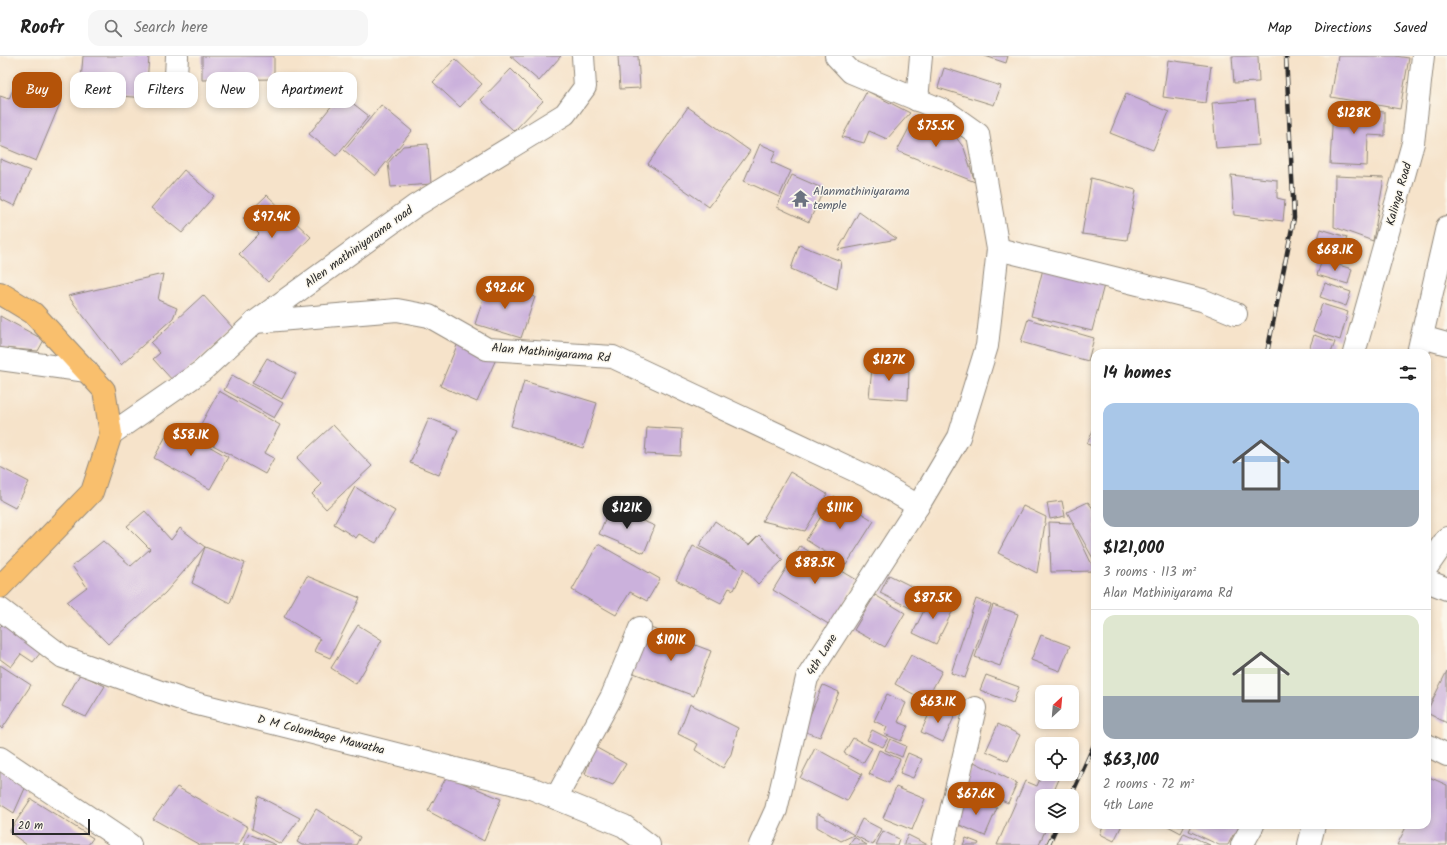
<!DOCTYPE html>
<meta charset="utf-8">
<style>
body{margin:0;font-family:Kalam,sans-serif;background:#f6f6f6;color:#222;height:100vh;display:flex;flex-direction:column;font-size:15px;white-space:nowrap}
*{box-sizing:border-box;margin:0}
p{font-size:13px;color:#767676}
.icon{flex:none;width:22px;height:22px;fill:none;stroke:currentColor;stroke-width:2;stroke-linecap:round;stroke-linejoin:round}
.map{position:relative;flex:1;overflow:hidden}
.details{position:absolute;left:1091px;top:293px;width:340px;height:480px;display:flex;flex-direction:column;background:#fff;border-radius:12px;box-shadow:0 2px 6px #0003}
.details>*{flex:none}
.hud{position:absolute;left:12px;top:16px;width:380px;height:36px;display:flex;gap:8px}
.needle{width:26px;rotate:26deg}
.fabs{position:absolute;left:1035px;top:629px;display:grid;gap:8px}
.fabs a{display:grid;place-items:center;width:44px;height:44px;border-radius:8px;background:#fff;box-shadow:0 2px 6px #0003;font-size:20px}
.scale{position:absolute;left:12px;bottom:10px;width:78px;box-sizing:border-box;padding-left:4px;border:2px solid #2b2b2b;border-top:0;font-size:11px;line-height:14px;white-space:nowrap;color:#2b2b2b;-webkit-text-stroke:3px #fbf7ec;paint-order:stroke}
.price{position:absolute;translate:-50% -34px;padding:0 9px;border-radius:14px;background:#b45309;color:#fff;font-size:13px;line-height:26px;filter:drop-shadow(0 1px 2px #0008)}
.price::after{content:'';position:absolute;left:50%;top:24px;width:12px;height:9px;margin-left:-6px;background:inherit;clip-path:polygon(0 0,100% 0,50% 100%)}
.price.active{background:#222;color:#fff}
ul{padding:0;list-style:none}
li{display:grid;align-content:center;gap:8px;height:212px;padding:0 12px}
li+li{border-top:1px solid #e0e0e0}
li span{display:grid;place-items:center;height:124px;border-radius:12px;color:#555}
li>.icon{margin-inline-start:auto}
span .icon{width:72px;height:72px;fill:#fffc;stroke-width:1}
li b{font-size:17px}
h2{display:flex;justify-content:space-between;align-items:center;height:48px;padding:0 12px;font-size:17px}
.pill{padding:0 14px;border-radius:12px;background:#fff;box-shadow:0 2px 6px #0003;font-size:14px;line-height:36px}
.pill.active{background:#b45309;color:#fff}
header{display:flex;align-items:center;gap:24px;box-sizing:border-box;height:56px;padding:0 20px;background:#fff;border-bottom:1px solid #e0e0e0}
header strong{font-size:19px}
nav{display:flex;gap:22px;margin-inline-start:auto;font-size:14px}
.search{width:280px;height:36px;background:#f6f6f6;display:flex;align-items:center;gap:10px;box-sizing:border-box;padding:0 14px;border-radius:12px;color:#767676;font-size:15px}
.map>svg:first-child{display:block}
.building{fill:#cbb1dc}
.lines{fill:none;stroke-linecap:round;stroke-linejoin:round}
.minor-casing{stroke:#90877a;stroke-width:24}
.major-casing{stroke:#90877a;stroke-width:24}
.minor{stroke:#fff;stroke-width:22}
.major{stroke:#f9bf6d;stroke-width:22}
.rail-casing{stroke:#2b2b2b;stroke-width:4.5}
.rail{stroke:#fbf7ec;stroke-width:3;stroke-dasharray:9;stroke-linecap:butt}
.labels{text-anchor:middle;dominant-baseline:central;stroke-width:3;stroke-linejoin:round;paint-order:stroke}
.worship-label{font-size:12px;fill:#5b616d;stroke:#fbf7ec;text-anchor:start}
.street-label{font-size:12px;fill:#2b2b2b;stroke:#fbf7ec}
</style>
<header>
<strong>Roofr</strong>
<div class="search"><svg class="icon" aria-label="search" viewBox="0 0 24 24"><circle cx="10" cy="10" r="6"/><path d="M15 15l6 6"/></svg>Search here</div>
<nav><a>Map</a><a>Directions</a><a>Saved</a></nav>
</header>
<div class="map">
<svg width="1447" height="789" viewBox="0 0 1447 789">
<rect width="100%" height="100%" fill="#fbf7ec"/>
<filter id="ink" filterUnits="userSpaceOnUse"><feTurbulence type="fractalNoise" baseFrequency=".025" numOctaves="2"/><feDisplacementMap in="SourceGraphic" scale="8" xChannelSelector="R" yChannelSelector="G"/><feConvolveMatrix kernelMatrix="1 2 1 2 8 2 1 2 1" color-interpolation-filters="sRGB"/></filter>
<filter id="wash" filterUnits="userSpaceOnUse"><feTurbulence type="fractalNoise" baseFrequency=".012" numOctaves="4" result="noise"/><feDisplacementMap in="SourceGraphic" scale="16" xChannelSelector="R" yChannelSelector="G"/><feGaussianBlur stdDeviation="0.9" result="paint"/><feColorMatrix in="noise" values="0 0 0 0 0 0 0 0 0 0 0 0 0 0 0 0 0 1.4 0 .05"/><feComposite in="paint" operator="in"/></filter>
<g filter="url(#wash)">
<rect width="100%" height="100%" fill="#f6e3ca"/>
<g id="blocks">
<g class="building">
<path d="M 83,0 L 149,0 L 146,42 L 80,37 Z"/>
<path d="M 202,0 L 274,0 L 274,23 L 202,24 Z"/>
<path d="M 510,0 L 561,0 L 539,25 Z"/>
<path d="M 618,0 L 638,0 L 640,32 L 620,33 Z"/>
<path d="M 985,0 L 1008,0 L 1006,7 Z"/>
<path d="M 1232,0 L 1258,0 L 1259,26 L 1234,27 Z"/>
<path d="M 1338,0 L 1395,0 L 1409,2 L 1400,53 L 1331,41 Z"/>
<path d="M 455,3 L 482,28 L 460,51 L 433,26 Z"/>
<path d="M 1168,4 L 1211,10 L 1206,47 L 1163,41 Z"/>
<path d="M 944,12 L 1001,30 L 994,49 L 938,32 Z"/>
<path d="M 511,13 L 543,45 L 514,75 L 481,44 Z"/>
<path d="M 16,26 L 61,45 L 36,105 L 0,90 L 0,40 L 9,43 Z"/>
<path d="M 867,35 L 910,57 L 887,83 L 869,75 L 864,87 L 842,81 Z"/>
<path d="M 341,38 L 369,60 L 336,100 L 309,78 Z"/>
<path d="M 1126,38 L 1169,56 L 1153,94 L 1110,77 Z"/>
<path d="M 1255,44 L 1259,89 L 1216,92 L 1212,47 Z"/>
<path d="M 381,49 L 412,75 L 375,120 L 344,94 Z"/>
<path d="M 688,51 L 750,95 L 709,151 L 648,108 Z"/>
<path d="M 1333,53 L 1385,56 L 1385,80 L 1368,79 L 1367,110 L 1330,108 Z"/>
<path d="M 916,59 L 952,76 L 964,92 L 975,126 L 897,95 Z"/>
<path d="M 428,88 L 431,128 L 391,131 L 388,107 L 403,90 Z"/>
<path d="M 760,88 L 776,95 L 771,106 L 791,115 L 779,141 L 744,125 Z"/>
<path d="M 0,103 L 30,115 L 15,150 L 0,143 Z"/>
<path d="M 184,114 L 214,140 L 182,177 L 151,152 Z"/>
<path d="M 792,119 L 824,133 L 809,166 L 777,151 Z"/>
<path d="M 1231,119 L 1277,124 L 1277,142 L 1285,144 L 1283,165 L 1234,159 Z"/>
<path d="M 1335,120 L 1384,122 L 1373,185 L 1334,171 Z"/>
<path d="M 1091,122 L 1136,134 L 1127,184 L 1082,178 Z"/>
<path d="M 267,139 L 311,181 L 268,226 L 239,198 L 259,178 L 243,162 Z"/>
<path d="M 859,156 L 897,183 L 838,194 Z"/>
<path d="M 1321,173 L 1347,181 L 1340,204 L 1314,195 Z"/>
<path d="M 799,189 L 841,205 L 837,233 L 791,213 Z"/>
<path d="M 1322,204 L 1352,213 L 1348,228 L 1317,219 Z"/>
<path d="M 1044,209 L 1105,225 L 1092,275 L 1031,260 Z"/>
<path d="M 163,218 L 158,244 L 177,252 L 173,262 L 121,309 L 68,240 Z"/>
<path d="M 488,227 L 535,241 L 521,282 L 475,268 Z"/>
<path d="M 1325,227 L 1351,236 L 1346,250 L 1320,241 Z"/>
<path d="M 203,239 L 233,272 L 174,326 L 153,303 L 160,297 L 151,287 Z"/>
<path d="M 1322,248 L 1348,256 L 1340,284 L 1313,275 Z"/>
<path d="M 0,260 L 44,284 L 38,295 L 0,292 Z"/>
<path d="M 1028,263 L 1094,282 L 1088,305 L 1021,286 Z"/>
<path d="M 1314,279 L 1335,286 L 1331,297 L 1308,296 Z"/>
<path d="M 458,287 L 496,303 L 477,346 L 440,330 Z"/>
<path d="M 267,302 L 296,318 L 282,343 L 252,327 Z"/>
<path d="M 873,303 L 909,315 L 908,344 L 869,341 Z"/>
<path d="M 232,319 L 283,347 L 274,362 L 224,334 Z"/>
<path d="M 524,325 L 597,347 L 583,392 L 511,370 Z"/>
<path d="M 219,335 L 280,369 L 265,397 L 274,402 L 265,418 L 195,379 Z"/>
<path d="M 429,362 L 458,374 L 439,419 L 410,407 Z"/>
<path d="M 172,369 L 228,401 L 210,433 L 154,402 Z"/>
<path d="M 333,369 L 372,410 L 326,453 L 312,438 L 322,428 L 297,402 Z"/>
<path d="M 1095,370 L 1095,391 L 1087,388 Z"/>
<path d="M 647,371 L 682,373 L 681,400 L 645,398 Z"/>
<path d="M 0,411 L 29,426 L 15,452 L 0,444 Z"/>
<path d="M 790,416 L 827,438 L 805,475 L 762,465 Z"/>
<path d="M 355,431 L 395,455 L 376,487 L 359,478 L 356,482 L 334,468 Z"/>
<path d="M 834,440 L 874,465 L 846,509 L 806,484 Z"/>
<path d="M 1062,445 L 1065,460 L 1050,463 L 1047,447 Z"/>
<path d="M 1088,446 L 1095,455 L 1095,506 L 1067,456 Z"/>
<path d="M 1023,450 L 1046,461 L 1037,517 L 998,497 Z"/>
<path d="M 610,451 L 655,470 L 644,497 L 599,478 Z"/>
<path d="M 145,455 L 171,484 L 180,472 L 205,491 L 165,537 L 108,588 L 67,546 L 87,531 L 72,510 L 103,485 L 131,510 L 150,493 L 127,470 Z"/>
<path d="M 715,465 L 749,489 L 759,479 L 783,504 L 758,528 L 743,512 L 743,515 L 734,534 L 729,532 L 721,547 L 676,524 L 693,490 L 738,512 L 699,490 Z"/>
<path d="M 1049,466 L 1072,467 L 1095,515 L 1051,516 Z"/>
<path d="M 598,488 L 660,523 L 647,545 L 630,536 L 616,559 L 572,534 Z"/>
<path d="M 800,490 L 857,524 L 830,569 L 773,534 Z"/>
<path d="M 205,491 L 245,507 L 230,547 L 192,527 Z"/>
<path d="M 889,519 L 923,536 L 914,554 L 880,537 Z"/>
<path d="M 307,520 L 360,542 L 330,602 L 314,595 L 320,583 L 284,561 Z"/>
<path d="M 875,539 L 905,557 L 885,591 L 854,574 Z"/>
<path d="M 931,540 L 954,552 L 936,588 L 913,577 Z"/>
<path d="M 976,543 L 991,549 L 965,622 L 951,617 Z"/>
<path d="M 993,549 L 1018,558 L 1000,610 L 975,601 Z"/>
<path d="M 3,568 L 41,596 L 33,606 L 21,598 L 11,611 L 0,603 L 0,571 Z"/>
<path d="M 358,569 L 382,584 L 356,628 L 331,612 Z"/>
<path d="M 648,571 L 711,595 L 694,640 L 631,616 Z"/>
<path d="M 1041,579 L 1070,590 L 1060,615 L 1031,604 Z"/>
<path d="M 911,599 L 942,615 L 926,645 L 895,628 Z"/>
<path d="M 0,609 L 31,629 L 2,673 L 0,671 Z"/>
<path d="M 1447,615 L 1447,667 L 1427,657 L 1427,655 Z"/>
<path d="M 80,618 L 105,630 L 86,661 L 62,650 Z"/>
<path d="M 986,619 L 1019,631 L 1013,647 L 980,634 Z"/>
<path d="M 823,629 L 839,636 L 820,681 L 803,675 Z"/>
<path d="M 887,638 L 906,647 L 898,666 L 908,670 L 901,685 L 884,678 L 887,671 L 874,665 Z"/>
<path d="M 690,648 L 738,672 L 731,698 L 723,712 L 695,694 L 698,688 L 678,678 Z"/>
<path d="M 933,649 L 955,659 L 943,686 L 921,676 Z"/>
<path d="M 998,668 L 1020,679 L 1008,705 L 986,695 Z"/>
<path d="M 872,674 L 888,682 L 883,691 L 867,684 Z"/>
<path d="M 853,682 L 872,692 L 863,707 L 844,697 Z"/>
<path d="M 890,683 L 906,690 L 902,701 L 885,694 Z"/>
<path d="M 595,691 L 626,708 L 613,729 L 585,718 Z"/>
<path d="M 815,692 L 862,718 L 847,745 L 800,722 Z"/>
<path d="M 879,694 L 900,703 L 889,727 L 869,718 Z"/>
<path d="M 908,697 L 922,703 L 913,722 L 900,717 Z"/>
<path d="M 974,706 L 1017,727 L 1008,747 L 964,727 Z"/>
<path d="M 0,713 L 26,730 L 14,757 L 0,748 Z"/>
<path d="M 1042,718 L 1052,718 L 1060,721 L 1053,737 L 1060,740 L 1042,740 L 1042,770 L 1047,770 L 1039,789 L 997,789 L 1025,725 L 1037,730 Z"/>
<path d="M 447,720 L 501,743 L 484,785 L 428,755 Z"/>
<path d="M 1429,721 L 1447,729 L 1447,789 L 1397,789 L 1407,769 L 1427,769 L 1427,725 Z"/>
<path d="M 177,731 L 248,771 L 239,789 L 200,789 L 153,763 Z"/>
<path d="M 896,731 L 925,743 L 912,774 L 883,762 Z"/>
<path d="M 967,739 L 997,752 L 985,780 L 955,767 Z"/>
<path d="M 258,740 L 300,762 L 281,788 L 252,773 Z"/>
<path d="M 31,743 L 93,782 L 88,789 L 27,789 L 9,776 Z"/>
<path d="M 316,753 L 360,781 L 356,789 L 302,789 L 297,786 Z"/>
<path d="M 817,757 L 854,779 L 841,785 L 817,771 Z"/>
<path d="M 862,763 L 881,773 L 873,789 L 854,779 Z"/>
<path d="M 1104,769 L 1122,769 L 1114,785 L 1100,778 Z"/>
<path d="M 1166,769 L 1185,769 L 1181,777 Z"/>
<path d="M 1192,769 L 1239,769 L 1245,772 L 1240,782 L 1233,779 L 1228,789 L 1219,789 L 1189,775 Z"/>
<path d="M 883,775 L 899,783 L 897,789 L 876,789 Z"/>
<path d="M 1184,777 L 1210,789 L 1178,789 Z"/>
<path d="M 249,778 L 276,789 L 243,789 Z"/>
<path d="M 908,779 L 928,789 L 903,789 Z"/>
<path d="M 854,781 L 867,789 L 849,789 Z"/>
<path d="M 966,782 L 979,787 L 978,789 L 963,789 Z"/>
</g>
</g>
</g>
<g filter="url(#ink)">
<use href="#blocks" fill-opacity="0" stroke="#90877a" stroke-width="1"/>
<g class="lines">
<defs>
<g id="minor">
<path d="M 175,40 L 177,0"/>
<path d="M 917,44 L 921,0"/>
<path d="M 998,193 L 1202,244 L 1236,258"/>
<path d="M 255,266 L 397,254 L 429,260 L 487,293 L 613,301 L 873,423 L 918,450"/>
<path d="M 1422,281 L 1447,288"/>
<path d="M 1354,297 L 1413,87 L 1423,0"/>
<path d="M 1418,297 L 1447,171"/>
<path d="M 0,303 L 87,315"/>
<path d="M 111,378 L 202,315 L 255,266 L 415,150 L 565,58 L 585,31 L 583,0"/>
<path d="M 1427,511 L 1447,482"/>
<path d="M 1427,525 L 1447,533"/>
<path d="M 0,553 L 63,601 L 186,645 L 531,732 L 624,770 L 649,789"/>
<path d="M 1427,689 L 1447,699"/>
<path d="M 0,702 L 130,789"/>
<path d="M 556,742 L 612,640 L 640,572"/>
<path d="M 760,789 L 776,754 L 807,622 L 918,450 L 959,381 L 987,290 L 998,193 L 978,78 L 947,56 L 851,16 L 836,0"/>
<path d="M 943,789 L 975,652"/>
<path d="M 1242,789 L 1253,769"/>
<path d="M 1309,789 L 1314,769"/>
</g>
<path id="major" d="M 0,237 L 33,257 L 104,334 L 111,378 L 92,436 L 0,531"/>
</defs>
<use href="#minor" class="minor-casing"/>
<use href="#major" class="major-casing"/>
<use href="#minor" class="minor"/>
<use href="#major" class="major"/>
<defs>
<g id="rail">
<path d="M 1267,297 L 1294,162 L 1286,0"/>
<path d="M 1071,740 L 1095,687"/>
<path d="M 1048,789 L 1057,770"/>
</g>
</defs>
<use href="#rail" class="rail-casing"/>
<use href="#rail" class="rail"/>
</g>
</g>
<defs>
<symbol id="temple-bare" viewBox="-9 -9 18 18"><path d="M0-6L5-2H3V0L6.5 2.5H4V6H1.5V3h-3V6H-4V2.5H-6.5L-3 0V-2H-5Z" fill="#6b7280" stroke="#fbf7ec" stroke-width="2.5" paint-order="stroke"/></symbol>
</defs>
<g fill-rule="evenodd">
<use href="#temple-bare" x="788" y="130" width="25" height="25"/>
</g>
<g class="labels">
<g class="worship-label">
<text x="813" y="135">Alanmathiniyarama<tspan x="813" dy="14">temple</tspan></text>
</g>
<g class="street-label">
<text transform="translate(1399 138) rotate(-74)">Kalinga Road</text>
<text transform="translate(359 191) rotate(-36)">Allen mathiniyarama road</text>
<text transform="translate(551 297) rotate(5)">Alan Mathiniyarama Rd</text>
<text transform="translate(822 599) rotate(-58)">4th Lane</text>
<text transform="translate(321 679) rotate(14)">D M Colombage Mawatha</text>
</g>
</g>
</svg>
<div class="fabs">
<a><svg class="needle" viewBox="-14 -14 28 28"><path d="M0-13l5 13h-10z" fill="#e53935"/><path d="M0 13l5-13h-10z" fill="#767676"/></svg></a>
<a><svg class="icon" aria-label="locate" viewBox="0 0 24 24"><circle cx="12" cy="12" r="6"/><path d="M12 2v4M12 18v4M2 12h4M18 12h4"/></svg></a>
<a><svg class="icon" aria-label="layers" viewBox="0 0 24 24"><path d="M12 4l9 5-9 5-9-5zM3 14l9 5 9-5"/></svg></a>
</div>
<div class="scale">20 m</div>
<b class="price" style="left:1354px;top:79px">$128K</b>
<b class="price" style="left:936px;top:92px">$75.5K</b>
<b class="price" style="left:272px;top:183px">$97.4K</b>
<b class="price" style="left:1335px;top:216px">$68.1K</b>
<b class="price" style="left:505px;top:254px">$92.6K</b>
<b class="price" style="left:889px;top:326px">$127K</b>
<b class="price" style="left:191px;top:401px">$58.1K</b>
<b class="price active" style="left:627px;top:474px">$121K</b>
<b class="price" style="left:840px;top:474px">$111K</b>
<b class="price" style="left:815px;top:529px">$88.5K</b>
<b class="price" style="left:933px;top:564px">$87.5K</b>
<b class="price" style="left:671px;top:606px">$101K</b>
<b class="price" style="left:938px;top:668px">$63.1K</b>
<b class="price" style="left:976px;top:760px">$67.6K</b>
<div class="hud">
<a class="pill active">Buy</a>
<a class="pill">Rent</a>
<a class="pill">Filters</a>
<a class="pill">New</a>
<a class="pill">Apartment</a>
</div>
<section class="details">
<h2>14 homes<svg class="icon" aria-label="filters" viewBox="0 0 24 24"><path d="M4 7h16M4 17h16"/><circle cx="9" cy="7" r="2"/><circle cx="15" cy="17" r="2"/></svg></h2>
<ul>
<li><span style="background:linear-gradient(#a9c7e8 70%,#9aa5b1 0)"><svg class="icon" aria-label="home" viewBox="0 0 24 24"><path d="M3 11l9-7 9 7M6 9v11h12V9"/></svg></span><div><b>$121,000</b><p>3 rooms · 113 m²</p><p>Alan Mathiniyarama Rd</p></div></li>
<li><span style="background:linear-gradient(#dfe7d0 65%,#9aa5b1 0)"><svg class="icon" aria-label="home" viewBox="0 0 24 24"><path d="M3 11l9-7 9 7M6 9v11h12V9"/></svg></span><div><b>$63,100</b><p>2 rooms · 72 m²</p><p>4th Lane</p></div></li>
</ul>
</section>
</div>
